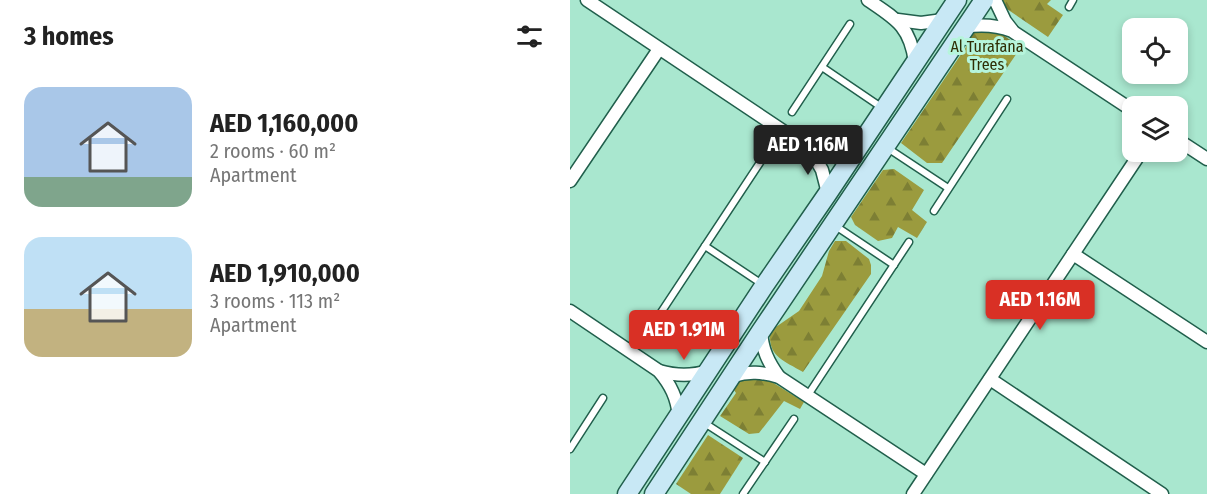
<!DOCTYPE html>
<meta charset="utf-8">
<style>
body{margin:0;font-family:"Fira Sans Condensed",sans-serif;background:#f6f6f6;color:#222;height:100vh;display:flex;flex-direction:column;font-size:22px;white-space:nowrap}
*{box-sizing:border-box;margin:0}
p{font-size:20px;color:#767676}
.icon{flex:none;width:33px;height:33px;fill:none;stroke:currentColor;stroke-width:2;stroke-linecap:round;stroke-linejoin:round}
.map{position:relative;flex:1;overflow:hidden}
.details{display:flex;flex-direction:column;background:#fff;width:570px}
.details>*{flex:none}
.controls{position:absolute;left:552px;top:18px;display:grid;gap:12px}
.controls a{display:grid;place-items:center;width:66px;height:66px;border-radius:12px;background:#fff;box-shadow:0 3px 9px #0003;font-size:30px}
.price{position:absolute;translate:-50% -51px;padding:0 14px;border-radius:6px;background:#d93025;color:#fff;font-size:20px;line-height:39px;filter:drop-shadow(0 2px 3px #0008)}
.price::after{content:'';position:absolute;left:50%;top:36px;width:18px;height:14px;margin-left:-9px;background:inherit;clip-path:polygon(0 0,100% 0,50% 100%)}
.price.on{background:#222;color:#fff}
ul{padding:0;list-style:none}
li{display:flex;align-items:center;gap:18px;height:150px;padding:0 24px}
li span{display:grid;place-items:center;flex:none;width:168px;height:120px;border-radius:18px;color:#555}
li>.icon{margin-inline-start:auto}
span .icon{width:72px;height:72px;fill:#fffc;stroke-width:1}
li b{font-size:26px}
h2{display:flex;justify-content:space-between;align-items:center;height:72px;padding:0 24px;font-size:26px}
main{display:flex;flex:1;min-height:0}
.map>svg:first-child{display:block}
.forest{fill:url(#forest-firs)}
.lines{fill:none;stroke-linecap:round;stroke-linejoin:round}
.lane-casing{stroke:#215f4c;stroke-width:9}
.street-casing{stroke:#215f4c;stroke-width:15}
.secondary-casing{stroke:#215f4c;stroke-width:21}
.lane{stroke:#fff;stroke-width:6}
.street{stroke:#fff;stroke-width:12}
.secondary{stroke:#c8e8f5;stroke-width:18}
.labels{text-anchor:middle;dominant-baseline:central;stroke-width:6;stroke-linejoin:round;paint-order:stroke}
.park-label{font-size:16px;fill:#2f2e05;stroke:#b6f5dc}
</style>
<main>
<section class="details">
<h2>3 homes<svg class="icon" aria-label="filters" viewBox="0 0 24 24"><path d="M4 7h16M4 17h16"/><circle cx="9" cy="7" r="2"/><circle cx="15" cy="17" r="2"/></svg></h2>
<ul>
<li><span style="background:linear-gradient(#a9c7e8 75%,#7fa58c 0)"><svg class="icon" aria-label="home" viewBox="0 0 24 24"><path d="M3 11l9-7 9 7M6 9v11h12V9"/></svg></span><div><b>AED 1,160,000</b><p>2 rooms · 60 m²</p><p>Apartment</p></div></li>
<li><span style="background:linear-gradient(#bfe0f5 60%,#c2b280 0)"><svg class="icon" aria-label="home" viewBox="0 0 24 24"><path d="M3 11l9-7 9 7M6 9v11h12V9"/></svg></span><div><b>AED 1,910,000</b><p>3 rooms · 113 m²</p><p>Apartment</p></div></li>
</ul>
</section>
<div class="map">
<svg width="637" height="494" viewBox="0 0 637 494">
<defs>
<pattern id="forest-firs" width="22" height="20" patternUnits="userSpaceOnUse" patternTransform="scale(1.5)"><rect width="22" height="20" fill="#9b9b3e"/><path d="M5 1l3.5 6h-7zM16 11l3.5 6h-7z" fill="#7d7f34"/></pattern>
</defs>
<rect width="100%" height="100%" fill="#a9e7cf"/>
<g class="forest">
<path d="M 432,0 L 481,0 L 477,4 L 493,15 L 478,37 L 434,7 Z"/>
<path d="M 424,29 L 451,47 L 372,163 L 357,163 L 331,143 L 396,47 L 397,37 L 408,30 Z"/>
<path d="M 324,169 L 354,190 L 342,210 L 357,222 L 347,238 L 328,227 L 322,238 L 308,241 L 285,225 L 281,217 L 313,170 Z"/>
<path d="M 265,241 L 276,241 L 299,259 L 301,265 L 301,274 L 233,372 C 213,360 198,357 200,331 L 229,311 L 252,276 L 259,251 Z"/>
<path d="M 194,377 L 234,402 L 230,409 L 214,401 L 189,433 L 179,434 L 150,416 L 166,393 L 162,387 L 167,379 Z"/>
<path d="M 138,435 L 173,458 L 150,494 L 121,494 L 106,484 Z"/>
</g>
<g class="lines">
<defs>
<g id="lane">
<path d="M 499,7 L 503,0"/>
<path d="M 252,67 L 311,107"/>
<path d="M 222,112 L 280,24"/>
<path d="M 316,147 L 378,188"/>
<path d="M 364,211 L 437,99"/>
<path d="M 264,225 L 324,265"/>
<path d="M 135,246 L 192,284"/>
<path d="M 90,314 L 195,155"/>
<path d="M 238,395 L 339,242"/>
<path d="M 133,422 L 195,462"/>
<path d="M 0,449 L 33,398"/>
<path d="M 173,494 L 224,419"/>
</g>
<g id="street">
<path d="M 17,0 L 240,149 C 257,154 270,154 287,149"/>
<path d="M 298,0 C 326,19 340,26 345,62"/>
<path d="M 425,0 L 435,21 L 442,30"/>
<path d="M 328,20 L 351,23 L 373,20"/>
<path d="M 395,27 C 412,24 426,25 442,31 L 562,110"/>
<path d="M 608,140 L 637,159"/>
<path d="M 240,149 L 252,170 L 258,193"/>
<path d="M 0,181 L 89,49"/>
<path d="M 503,254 L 637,342"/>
<path d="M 0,311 L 89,371 C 101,385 107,398 109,416"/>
<path d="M 191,331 C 192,349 198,362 209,377"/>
<path d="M 89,371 C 107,376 121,376 139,371"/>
<path d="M 163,376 C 179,371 192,372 209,377 L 356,474"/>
<path d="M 420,379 L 592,494"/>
<path d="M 343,494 L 571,152"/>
</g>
<g id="secondary">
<path d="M 57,494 L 194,286 L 258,193 L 387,0"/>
<path d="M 84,494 L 191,331 L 414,0"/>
</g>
</defs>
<use href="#lane" class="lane-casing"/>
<use href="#street" class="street-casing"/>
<use href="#secondary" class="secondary-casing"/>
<use href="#lane" class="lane"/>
<use href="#street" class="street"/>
<use href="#secondary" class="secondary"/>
</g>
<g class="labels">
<g class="park-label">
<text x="417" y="46">Al Turafana<tspan x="417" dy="18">Trees</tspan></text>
</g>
</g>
</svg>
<div class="controls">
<a><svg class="icon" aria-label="locate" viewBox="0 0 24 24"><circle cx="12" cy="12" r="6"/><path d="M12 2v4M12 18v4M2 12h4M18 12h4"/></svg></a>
<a><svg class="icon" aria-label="layers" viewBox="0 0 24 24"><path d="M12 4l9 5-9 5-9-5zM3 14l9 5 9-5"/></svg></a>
</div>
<b class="price on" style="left:238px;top:176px">AED 1.16M</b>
<b class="price" style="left:470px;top:331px">AED 1.16M</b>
<b class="price" style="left:114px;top:361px">AED 1.91M</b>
</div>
</main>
